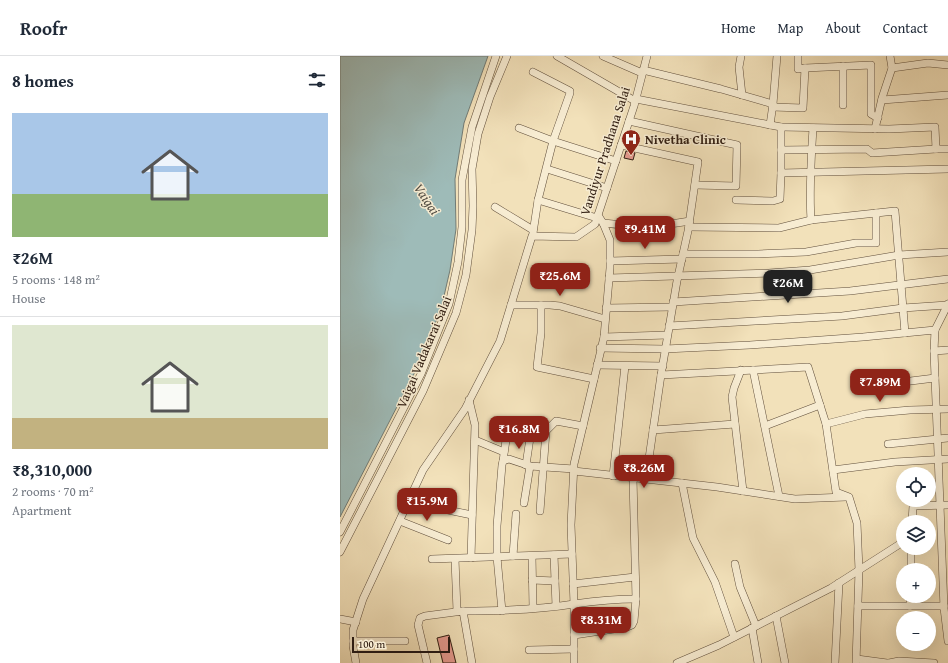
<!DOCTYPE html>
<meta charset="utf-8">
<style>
body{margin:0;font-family:"Gentium Book Plus",serif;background:#f2f2f3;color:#1f2937;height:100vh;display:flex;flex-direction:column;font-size:15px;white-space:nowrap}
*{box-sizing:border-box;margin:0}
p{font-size:13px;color:#747a83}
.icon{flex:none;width:22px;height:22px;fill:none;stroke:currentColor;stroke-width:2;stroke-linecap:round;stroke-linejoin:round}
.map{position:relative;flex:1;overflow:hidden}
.details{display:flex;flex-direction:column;background:#fff;width:340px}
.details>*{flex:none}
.buttons{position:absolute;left:556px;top:411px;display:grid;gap:8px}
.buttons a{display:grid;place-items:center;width:40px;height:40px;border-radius:50%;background:#fff;box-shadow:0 4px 16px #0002;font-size:20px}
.scale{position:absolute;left:12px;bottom:10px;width:98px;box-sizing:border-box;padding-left:4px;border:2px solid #311e12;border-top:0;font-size:11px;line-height:14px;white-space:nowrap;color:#311e12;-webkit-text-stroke:3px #f7ecd2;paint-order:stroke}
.price{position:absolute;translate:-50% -34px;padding:0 9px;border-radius:8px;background:#8f2418;color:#fff;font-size:13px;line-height:26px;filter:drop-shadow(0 1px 2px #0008)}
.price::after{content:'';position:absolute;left:50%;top:24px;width:12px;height:9px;margin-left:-6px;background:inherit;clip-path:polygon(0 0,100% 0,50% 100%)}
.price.current{background:#222;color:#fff}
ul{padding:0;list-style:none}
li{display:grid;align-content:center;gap:8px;height:212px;padding:0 12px}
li+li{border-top:1px solid #e0e1e3}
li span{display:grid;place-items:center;height:124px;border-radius:0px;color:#555}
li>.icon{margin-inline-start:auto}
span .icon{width:72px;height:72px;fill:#fffc;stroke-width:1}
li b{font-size:17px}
h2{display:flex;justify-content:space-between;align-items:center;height:48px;padding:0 12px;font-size:17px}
header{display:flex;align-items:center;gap:24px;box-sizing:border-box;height:56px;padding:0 20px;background:#fff;border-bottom:1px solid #e0e1e3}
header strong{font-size:19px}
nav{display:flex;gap:22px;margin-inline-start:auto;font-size:14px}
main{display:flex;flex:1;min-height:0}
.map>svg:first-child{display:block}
.water{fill:#9ebbb8;stroke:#727c76}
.building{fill:#e4998e;stroke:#311e12}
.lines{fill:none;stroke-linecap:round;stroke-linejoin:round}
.minor-casing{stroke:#614f3c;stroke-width:8}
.minor{stroke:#f7ecd2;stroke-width:7}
.labels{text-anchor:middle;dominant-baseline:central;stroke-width:3;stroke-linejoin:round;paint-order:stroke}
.poi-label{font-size:13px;font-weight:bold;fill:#311e12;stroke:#f7ecd2;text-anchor:start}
.street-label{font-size:13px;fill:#311e12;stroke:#f7ecd2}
.water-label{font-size:14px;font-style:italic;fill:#524d44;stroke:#f7ecd2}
</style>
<header>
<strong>Roofr</strong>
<nav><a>Home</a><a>Map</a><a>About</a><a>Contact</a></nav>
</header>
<main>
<section class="details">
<h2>8 homes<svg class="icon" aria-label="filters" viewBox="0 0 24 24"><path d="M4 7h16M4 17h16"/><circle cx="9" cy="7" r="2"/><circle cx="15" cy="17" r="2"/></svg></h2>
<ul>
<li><span style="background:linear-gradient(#a9c7e8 65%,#8fb573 0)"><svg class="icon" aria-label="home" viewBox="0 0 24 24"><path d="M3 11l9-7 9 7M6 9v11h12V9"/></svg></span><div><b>₹26M</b><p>5 rooms · 148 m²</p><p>House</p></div></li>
<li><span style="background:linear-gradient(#dfe7d0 75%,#c2b280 0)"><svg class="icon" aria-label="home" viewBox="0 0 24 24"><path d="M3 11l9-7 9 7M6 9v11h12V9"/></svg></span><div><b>₹8,310,000</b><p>2 rooms · 70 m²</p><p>Apartment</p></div></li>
</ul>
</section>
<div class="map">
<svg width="608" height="607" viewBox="0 0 608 607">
<rect width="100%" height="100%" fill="#f2e1ba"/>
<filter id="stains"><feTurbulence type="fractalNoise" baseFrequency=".005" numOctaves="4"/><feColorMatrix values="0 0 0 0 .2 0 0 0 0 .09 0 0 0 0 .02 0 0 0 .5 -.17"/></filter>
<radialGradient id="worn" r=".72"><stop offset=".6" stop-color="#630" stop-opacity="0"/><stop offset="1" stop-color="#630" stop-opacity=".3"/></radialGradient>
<path class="water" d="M 0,0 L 148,0 L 124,67 L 115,123 L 116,173 L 110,214 L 101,253 L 77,312 L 0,461 Z"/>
<g class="building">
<path d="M 286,95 L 295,97 L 293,104 L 284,102 Z"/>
<path d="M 109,579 L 116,607 L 103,607 L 97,582 Z"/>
</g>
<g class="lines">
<defs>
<g id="minor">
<path d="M 217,0 L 295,45"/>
<path d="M 263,0 L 302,17"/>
<path d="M 401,0 L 399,11 L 402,39"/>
<path d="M 465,12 L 531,9 L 531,58 L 538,62"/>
<path d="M 552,12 L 588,7 L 608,9"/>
<path d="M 303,14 L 381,33 L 433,48 L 430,69"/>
<path d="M 193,16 L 230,35 L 230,37 L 213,85 L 198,144 L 257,162"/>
<path d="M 296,43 L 441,71 L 441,117 L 608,113"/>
<path d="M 542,44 L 608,39"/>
<path d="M 433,48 L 437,0"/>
<path d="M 503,49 L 503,10"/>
<path d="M 432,51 L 463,52 L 465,12 L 458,13 L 458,0"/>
<path d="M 289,65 L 397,89 L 396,130 L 355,129"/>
<path d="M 441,71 L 549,73 L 595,71 L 596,93 L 608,93"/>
<path d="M 179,72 L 213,85 L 276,105"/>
<path d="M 535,73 L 542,42 L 552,12 L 550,0"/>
<path d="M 281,89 L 358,106 L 348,175 L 337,225 L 321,319 L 468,311 L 486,368 L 496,436 L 509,441 L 517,467 L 519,514 L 516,607"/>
<path d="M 441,94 L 527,93 L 532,97 L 596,93"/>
<path d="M 207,113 L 267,132"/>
<path d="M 396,144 L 433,145 L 440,143 L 441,117"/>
<path d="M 155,151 L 193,174"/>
<path d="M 471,164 C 469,133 471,103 473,72"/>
<path d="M 263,167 C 292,171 321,170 350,165"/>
<path d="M 349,171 L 439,172 L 471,164 L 555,155 L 565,277"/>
<path d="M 193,177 L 198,144"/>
<path d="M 343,198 L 418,198 L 466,196 L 516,187 L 536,187 L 536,157"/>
<path d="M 270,205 L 342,203"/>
<path d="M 269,222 L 429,217 L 470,214 L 559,199 L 608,196"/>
<path d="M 333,246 L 510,235 L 608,223"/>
<path d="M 171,249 L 210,249 L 220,250 L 265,263"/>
<path d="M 201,249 L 201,277 L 197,311 L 254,323"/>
<path d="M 266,252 L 332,251"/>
<path d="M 329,270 L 502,260 L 563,252 L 607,249"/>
<path d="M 595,274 L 608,248"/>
<path d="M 264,281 L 327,279"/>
<path d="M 260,292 L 325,293 L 410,289 L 523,281 L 595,274 L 594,295 L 604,552 L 608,585"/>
<path d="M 594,295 L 608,294"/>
<path d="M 257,309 L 323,310"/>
<path d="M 401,314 L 394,332 L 392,341 L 403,435"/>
<path d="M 413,314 L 439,440"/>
<path d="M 522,331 L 595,322"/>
<path d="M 129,344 L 135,369 L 131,502"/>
<path d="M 486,368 L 525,358 L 570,354 L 608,353"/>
<path d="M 425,370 L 480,349"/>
<path d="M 313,374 L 395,368"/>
<path d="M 135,384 L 164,396"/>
<path d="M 548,388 L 608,382"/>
<path d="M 163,405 L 168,370"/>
<path d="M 186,409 L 190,382"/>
<path d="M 493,414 L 555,406 L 608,403"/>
<path d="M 234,415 L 377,431 L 455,443 L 506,441"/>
<path d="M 273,420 L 285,310"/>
<path d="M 306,423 L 321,319"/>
<path d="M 342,427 L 353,482 L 375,526 L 394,581"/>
<path d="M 69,446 L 132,459"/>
<path d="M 184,447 L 190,410"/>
<path d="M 200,455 L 206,375 L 216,365 L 243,370"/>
<path d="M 60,465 L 108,484"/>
<path d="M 572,466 L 573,450 L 608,449"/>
<path d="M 0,476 L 81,318 L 109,248 L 118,206 L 122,171 L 122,124 L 132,71 L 156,0"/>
<path d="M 0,496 L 83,335 L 116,257 L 126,219 L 132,174 L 133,150 L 132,113 L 138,78 L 150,41 L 167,0"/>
<path d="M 214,499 L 216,550"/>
<path d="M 173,500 L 176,458"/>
<path d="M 192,500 L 193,552"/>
<path d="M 92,503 L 232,498"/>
<path d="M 115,503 L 117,555"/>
<path d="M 395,508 L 400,531 L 416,570"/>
<path d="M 571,514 L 571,492"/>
<path d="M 192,524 L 215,525"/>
<path d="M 233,528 L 295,521"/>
<path d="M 518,550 L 604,550"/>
<path d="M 570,550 L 571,540"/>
<path d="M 123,555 C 160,555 197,554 234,548 C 255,545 275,543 296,543"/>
<path d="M 162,555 L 157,501 L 157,470 L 162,409 L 163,405 L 169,403 L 190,410 L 234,413"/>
<path d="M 436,560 L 445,607"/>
<path d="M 0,563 L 16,566"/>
<path d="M 412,572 L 418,607"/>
<path d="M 234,579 L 287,571 L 292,569 L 294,565 L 296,543 L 293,422"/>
<path d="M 13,585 L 65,585"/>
<path d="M 189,594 L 234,593"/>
<path d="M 517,603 L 547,607"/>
<path d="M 16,607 L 13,590 L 13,574 L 23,543 L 83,414 L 125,353 L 160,285 L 192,180 L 236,181 L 255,168 L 294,50 L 307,0"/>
<path d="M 87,607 L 78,569 L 80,562 L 85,560 L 123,555 L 132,607"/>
<path d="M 234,607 L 234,548 L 231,469 L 234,408 L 264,281 L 270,212 L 270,184 L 263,167 L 258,159"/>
<path d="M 337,607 L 379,589 L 491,532 L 563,486"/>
<path d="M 495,607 L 499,527"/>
<path d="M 549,607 L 559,605 L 594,607"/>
</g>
</defs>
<use href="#minor" class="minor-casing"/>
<use href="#minor" class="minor"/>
</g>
<defs>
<symbol id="hospital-pin" viewBox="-11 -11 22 30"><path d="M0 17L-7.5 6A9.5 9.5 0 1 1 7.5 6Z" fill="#8f2418" stroke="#f7ecd2"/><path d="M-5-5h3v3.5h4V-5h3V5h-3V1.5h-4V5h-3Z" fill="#fff"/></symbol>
</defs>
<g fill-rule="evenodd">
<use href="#hospital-pin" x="280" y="72" width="22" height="30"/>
</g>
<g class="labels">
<g class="poi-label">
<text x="305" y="83">Nivetha Clinic</text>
</g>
<g class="street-label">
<text transform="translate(265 95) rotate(-72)">Vandiyur Pradhana Salai</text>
<text transform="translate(84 296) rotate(-67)">Vaigai Vadakarai Salai</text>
</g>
<g class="water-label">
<text transform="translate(87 143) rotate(56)">Vaigai</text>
</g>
</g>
<rect width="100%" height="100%" filter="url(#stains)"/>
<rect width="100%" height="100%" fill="url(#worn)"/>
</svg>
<div class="buttons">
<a><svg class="icon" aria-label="locate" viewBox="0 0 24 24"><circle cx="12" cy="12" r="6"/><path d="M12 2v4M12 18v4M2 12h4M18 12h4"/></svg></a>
<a><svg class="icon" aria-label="layers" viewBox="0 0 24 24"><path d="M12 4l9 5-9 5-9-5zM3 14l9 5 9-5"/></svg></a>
<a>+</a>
<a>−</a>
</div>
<div class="scale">100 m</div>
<b class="price" style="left:305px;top:194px">₹9.41M</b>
<b class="price" style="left:220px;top:241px">₹25.6M</b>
<b class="price current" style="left:448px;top:248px">₹26M</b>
<b class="price" style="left:540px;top:347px">₹7.89M</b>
<b class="price" style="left:179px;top:394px">₹16.8M</b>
<b class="price" style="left:304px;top:433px">₹8.26M</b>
<b class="price" style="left:87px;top:466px">₹15.9M</b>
<b class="price" style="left:261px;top:585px">₹8.31M</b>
</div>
</main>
